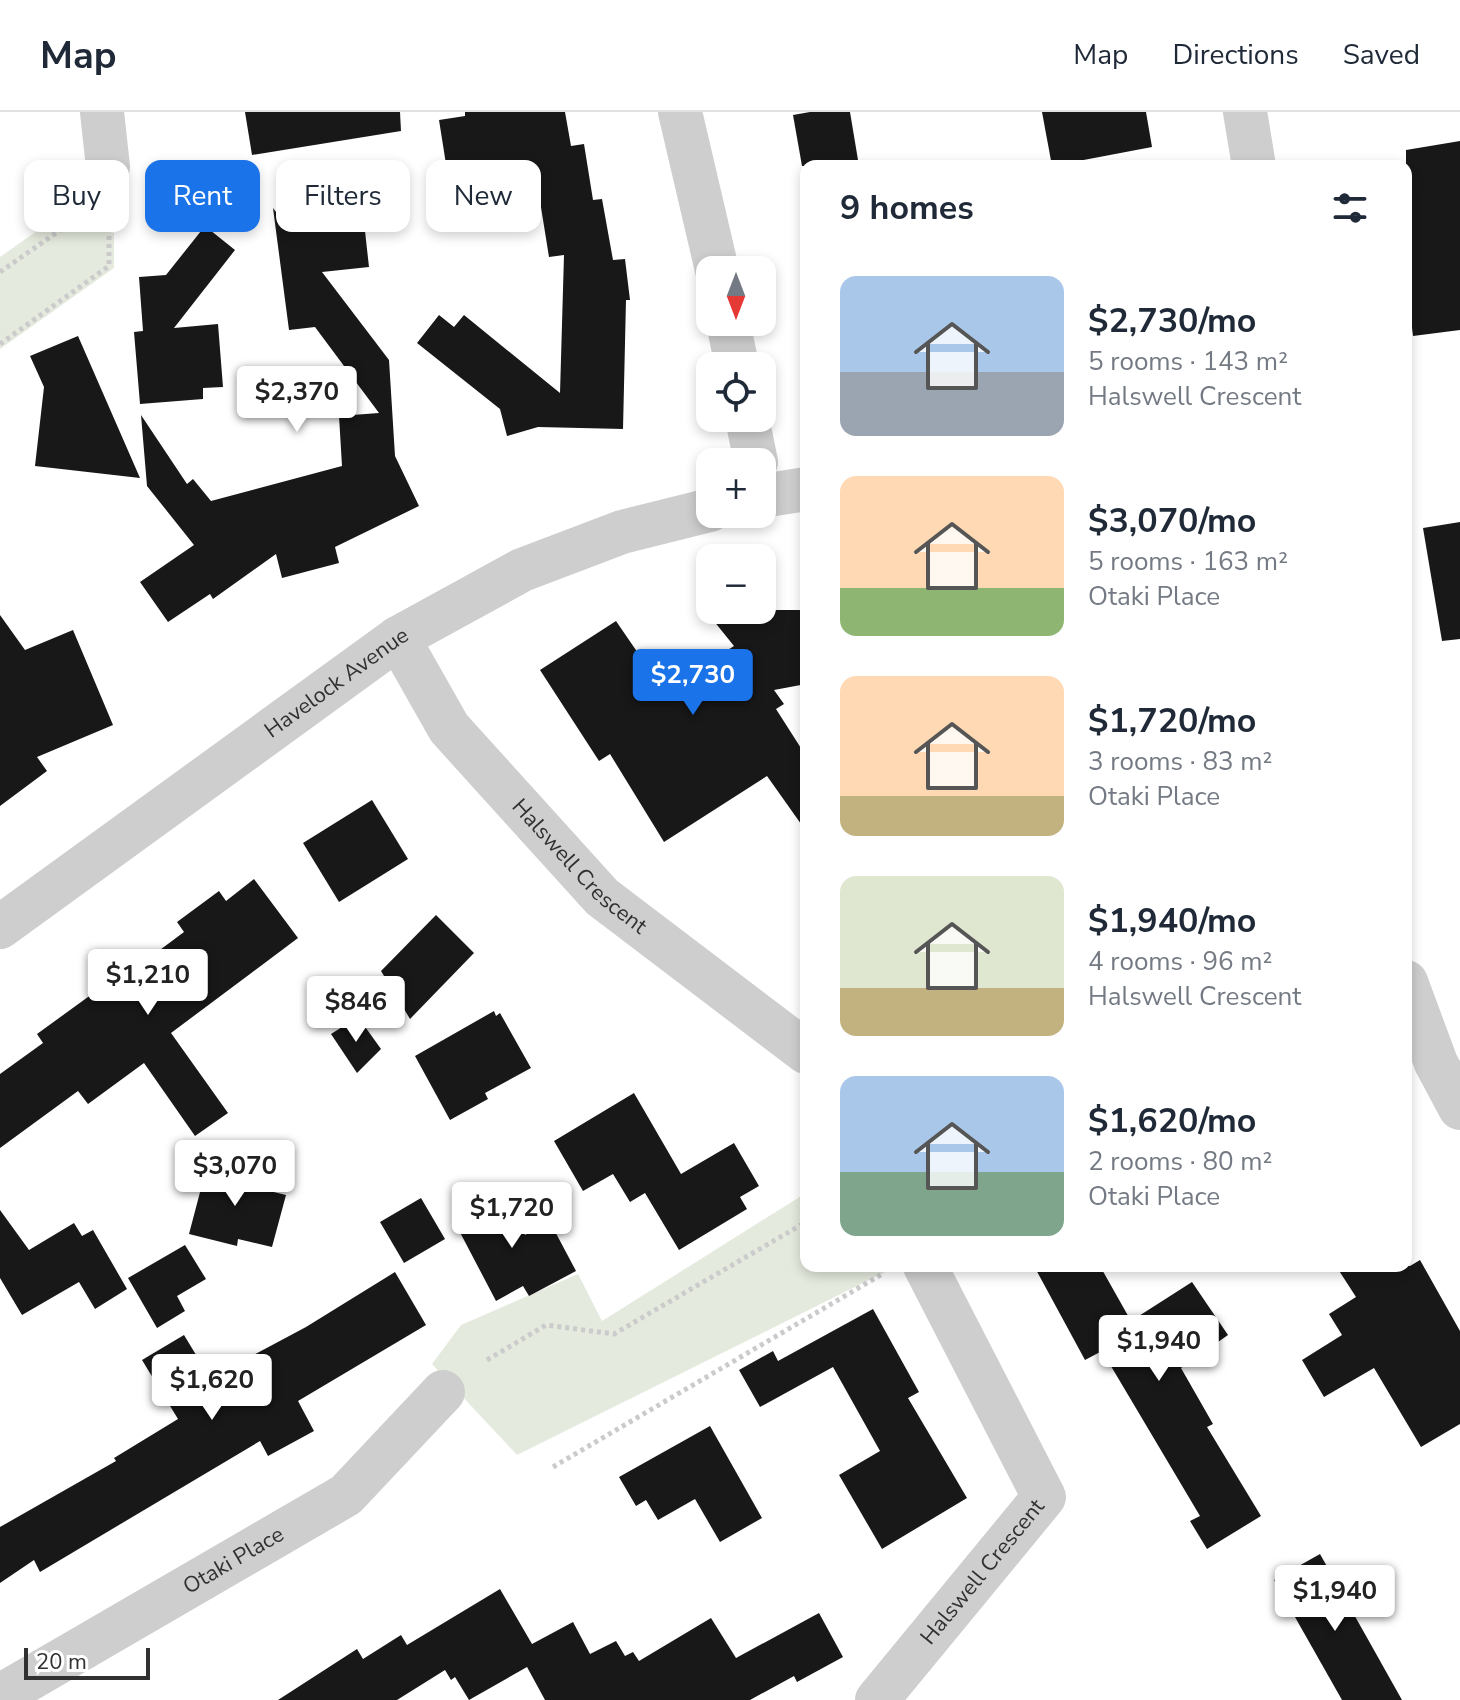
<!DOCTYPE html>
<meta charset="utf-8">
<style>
body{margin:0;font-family:"Nunito Sans",sans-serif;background:#f6f6f7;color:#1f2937;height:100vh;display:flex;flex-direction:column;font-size:30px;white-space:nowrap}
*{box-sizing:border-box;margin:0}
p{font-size:26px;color:#747a83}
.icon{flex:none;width:44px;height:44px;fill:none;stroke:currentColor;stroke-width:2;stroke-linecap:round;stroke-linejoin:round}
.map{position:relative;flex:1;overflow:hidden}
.drawer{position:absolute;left:800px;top:48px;width:612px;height:1112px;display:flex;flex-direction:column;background:#fff;border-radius:16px;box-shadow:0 4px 12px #0003}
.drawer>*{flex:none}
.top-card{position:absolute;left:24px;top:48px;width:656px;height:72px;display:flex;gap:16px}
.needle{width:52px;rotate:180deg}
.tools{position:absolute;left:696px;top:144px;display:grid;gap:16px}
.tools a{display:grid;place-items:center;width:80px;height:80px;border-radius:16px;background:#fff;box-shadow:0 4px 12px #0003;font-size:40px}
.scale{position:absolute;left:24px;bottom:20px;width:126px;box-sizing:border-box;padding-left:8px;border:4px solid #313131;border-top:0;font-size:22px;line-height:28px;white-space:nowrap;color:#313131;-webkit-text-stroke:6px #fff;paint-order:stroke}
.price{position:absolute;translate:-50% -68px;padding:0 18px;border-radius:8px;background:#fff;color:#222;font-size:26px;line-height:52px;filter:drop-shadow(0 2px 4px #0008)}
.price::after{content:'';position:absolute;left:50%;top:48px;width:24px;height:18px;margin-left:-12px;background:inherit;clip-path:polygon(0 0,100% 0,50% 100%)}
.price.selected{background:#1a73e8;color:#fff}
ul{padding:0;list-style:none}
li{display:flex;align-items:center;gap:24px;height:200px;padding:0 40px}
li span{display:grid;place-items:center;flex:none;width:224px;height:160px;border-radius:16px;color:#555}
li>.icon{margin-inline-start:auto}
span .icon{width:96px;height:96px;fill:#fffc;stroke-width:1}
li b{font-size:34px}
h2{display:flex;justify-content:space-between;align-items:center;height:96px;padding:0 40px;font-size:34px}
.tag{padding:0 28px;border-radius:16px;background:#fff;box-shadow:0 4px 12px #0003;font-size:28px;line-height:72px}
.tag.selected{background:#1a73e8;color:#fff}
header{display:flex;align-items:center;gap:48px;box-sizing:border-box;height:112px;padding:0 40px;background:#fff;border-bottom:2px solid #e0e1e3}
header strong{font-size:38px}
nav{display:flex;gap:44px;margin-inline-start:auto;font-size:28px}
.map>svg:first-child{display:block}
.green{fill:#e5eade}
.building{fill:#181818}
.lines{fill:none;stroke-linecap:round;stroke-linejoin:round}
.path{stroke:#cbcbcb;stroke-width:5;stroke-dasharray:4 4;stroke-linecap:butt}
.minor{stroke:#cecece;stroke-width:44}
.labels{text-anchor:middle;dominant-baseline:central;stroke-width:8;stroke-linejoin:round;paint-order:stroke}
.street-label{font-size:22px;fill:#313131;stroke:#fff}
</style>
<header>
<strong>Map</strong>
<nav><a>Map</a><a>Directions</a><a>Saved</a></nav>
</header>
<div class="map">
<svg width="1460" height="1588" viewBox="0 0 1460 1588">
<rect width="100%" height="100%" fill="#fff"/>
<g class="green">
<path d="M 51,109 L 114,121 L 114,156 L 0,237 L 0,145 Z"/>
<path d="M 806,1081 L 806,1154 L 887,1154 L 889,1158 L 517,1343 L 432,1252 L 461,1213 L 578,1162 L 602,1209 Z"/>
</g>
<g class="building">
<path d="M 245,0 L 400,0 L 401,19 L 252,43 Z"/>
<path d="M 465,0 L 565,0 L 571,34 L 584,32 L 593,88 L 602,87 L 613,148 L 625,147 L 630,188 L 626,188 L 623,317 L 538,315 L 507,324 L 500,297 L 417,231 L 439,203 L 454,215 L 464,203 L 560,281 L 564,143 L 549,145 L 535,58 L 449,71 L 439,8 L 465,4 Z"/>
<path d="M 810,0 L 850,0 L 859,54 L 802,54 L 793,3 Z"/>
<path d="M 1042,0 L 1146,0 L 1152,35 L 1052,54 Z"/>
<path d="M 1460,29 L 1460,218 L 1413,224 L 1406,166 L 1406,38 Z"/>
<path d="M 388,54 L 395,96 L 363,101 L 369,155 L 322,160 L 389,248 L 395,344 L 419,394 L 335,435 L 339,451 L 282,466 L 276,442 L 213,487 L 210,482 L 168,510 L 140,470 L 194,433 L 147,374 L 141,303 L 187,372 L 193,367 L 211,389 L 342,354 L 339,304 L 379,301 L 315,215 L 289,218 L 273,96 L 286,113 L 316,109 L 315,101 L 343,98 L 337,62 Z"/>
<path d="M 205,114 L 235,138 L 174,216 L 218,212 L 223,275 L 203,276 L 203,287 L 140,292 L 134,220 L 143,219 L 139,165 L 166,163 Z"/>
<path d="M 78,224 L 140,366 L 35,354 L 44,275 L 30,244 Z"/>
<path d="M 1460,410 L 1460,527 L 1442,529 L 1423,416 Z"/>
<path d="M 705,498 L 806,498 L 806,572 L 774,578 L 784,592 L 776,597 L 806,644 L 806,719 L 767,664 L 664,730 L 610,642 L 599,649 L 540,558 L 616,509 L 664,579 L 734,534 Z"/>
<path d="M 0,503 L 25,538 L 73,518 L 113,613 L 37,645 L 47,659 L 0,694 Z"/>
<path d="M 372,688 L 408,747 L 339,790 L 303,731 Z"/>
<path d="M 254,767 L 298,826 L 171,921 L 228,1001 L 195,1024 L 144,951 L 88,992 L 78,979 L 0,1036 L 0,962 L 43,931 L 37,922 L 110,869 L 113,873 L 184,820 L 177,810 L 219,779 L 226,789 Z"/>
<path d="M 436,803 L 474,841 L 410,907 L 381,859 Z"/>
<path d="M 494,899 L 496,904 L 500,901 L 531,956 L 485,981 L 488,987 L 450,1008 L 415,944 Z"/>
<path d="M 358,905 L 381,937 L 357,961 L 331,922 Z"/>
<path d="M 634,981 L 681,1062 L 734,1031 L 759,1074 L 740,1085 L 747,1097 L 679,1138 L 645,1081 L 630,1090 L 613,1062 L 583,1079 L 554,1029 Z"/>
<path d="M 209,1046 L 244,1055 L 240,1072 L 286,1083 L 272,1135 L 238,1127 L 237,1134 L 189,1122 Z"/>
<path d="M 504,1081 L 525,1123 L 550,1110 L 576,1159 L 529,1184 L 523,1174 L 496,1189 L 453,1107 Z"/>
<path d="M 421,1086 L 445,1127 L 404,1151 L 380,1110 Z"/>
<path d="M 0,1098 L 29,1138 L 74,1111 L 82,1124 L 93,1118 L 127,1177 L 95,1197 L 79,1170 L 22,1203 L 0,1166 Z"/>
<path d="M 185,1133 L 206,1167 L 177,1184 L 185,1199 L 157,1216 L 128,1166 Z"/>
<path d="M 1420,1148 L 1460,1219 L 1460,1312 L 1421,1335 L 1374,1256 L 1324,1285 L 1302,1248 L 1342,1223 L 1329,1202 L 1356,1185 L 1336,1154 L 1410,1154 Z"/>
<path d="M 1034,1154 L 1100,1154 L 1131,1209 L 1192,1170 L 1228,1223 L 1181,1256 L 1213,1312 L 1207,1315 L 1261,1404 L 1207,1437 L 1190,1409 L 1200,1404 L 1102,1239 L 1085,1248 Z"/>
<path d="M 395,1160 L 426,1213 L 298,1289 L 314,1319 L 268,1344 L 260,1329 L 40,1460 L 34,1448 L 0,1471 L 0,1415 L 116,1349 L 114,1346 L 178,1307 L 142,1248 L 184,1223 L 210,1266 L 306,1215 Z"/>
<path d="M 873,1197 L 919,1280 L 908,1286 L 967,1386 L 882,1437 L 839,1363 L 880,1339 L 833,1255 L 760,1295 L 739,1258 L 773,1239 L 778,1249 Z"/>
<path d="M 710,1314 L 762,1406 L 720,1430 L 695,1387 L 658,1408 L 646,1388 L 636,1394 L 619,1365 Z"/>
<path d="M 1320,1442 L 1402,1588 L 1342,1588 L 1274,1468 Z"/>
<path d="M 500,1477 L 532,1532 L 573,1510 L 590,1542 L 616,1529 L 625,1544 L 633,1540 L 639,1549 L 711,1506 L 736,1546 L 819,1501 L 843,1545 L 797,1570 L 794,1564 L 750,1588 L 545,1588 L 527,1555 L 469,1588 L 455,1565 L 451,1568 L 445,1558 L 397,1588 L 278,1588 L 357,1537 L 363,1547 L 401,1523 L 407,1533 Z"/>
</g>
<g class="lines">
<g class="path">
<path d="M 0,160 L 79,105 L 87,90"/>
<path d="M 0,232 L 109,154 L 109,96"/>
<path d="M 487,1248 L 546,1213 L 614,1222 L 806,1110"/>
<path d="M 553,1355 L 884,1161"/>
</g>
<g class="minor">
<path d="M 102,0 L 108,55"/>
<path d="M 680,0 L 717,158"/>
<path d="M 1245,0 L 1254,54"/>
<path d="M 728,210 L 737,254"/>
<path d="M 747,306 L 756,350"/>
<path d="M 762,384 L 806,377"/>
<path id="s1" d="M 398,526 L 449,616 L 602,785 L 806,940"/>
<path id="s2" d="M 0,815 L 398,526 L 522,458 L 622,420 L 710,398"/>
<path d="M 1406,870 L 1436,951 L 1460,996"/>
<path id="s3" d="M 0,1584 L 346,1383 L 443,1280"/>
<path id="s4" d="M 877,1588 L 1044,1385 L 925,1154"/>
</g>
</g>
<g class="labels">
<g class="street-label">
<text stroke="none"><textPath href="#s2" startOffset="416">Havelock Avenue</textPath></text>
<text stroke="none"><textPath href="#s1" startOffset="294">Halswell Crescent</textPath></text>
<text stroke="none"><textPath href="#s3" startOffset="270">Otaki Place</textPath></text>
<text stroke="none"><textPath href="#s4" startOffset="166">Halswell Crescent</textPath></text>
</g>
</g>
</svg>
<div class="tools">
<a><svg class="needle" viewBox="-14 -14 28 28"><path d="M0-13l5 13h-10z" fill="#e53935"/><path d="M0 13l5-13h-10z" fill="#747a83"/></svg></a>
<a><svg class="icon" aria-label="locate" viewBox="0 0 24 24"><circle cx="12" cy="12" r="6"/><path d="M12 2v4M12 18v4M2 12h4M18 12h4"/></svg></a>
<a>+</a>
<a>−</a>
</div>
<div class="scale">20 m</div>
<b class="price" style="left:297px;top:322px">$2,370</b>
<b class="price selected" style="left:693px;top:605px">$2,730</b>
<b class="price" style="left:148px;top:905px">$1,210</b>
<b class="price" style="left:356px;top:932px">$846</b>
<b class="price" style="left:235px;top:1096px">$3,070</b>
<b class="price" style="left:512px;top:1138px">$1,720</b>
<b class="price" style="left:1159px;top:1271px">$1,940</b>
<b class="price" style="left:212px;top:1310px">$1,620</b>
<b class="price" style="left:1335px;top:1521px">$1,940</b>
<div class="top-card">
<a class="tag">Buy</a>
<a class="tag selected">Rent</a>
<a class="tag">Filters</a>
<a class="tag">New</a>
</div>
<section class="drawer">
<h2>9 homes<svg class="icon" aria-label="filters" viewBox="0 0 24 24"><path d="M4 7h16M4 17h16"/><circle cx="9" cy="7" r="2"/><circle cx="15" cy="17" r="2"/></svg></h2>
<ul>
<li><span style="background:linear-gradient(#a9c7e8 60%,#9aa5b1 0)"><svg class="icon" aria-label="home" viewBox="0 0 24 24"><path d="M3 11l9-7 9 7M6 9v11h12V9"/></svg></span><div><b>$2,730/mo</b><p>5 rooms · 143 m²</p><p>Halswell Crescent</p></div></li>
<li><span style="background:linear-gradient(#ffd9b3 70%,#8fb573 0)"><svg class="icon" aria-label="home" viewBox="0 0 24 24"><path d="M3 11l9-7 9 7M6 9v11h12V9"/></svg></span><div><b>$3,070/mo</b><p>5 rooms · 163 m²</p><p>Otaki Place</p></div></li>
<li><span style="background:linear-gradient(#ffd9b3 75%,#c2b280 0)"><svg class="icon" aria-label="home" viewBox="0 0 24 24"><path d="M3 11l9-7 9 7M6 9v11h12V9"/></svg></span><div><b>$1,720/mo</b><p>3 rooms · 83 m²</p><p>Otaki Place</p></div></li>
<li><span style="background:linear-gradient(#dfe7d0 70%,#c2b280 0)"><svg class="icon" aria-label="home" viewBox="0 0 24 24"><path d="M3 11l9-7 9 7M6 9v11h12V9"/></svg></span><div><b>$1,940/mo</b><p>4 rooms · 96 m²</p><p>Halswell Crescent</p></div></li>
<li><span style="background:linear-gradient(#a9c7e8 60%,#7fa58c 0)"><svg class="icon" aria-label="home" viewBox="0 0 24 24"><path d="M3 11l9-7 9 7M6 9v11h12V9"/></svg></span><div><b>$1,620/mo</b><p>2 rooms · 80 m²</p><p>Otaki Place</p></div></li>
</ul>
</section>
</div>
